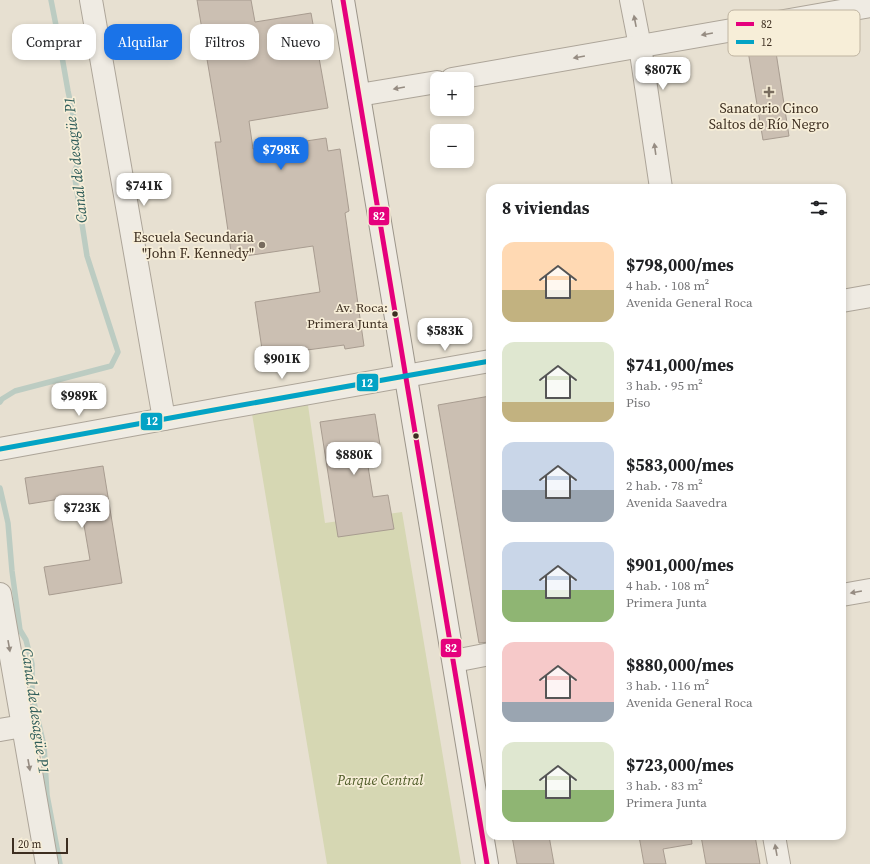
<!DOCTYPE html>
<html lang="es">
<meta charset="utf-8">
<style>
body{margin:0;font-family:"Source Serif 4",serif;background:#f2f2f2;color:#202124;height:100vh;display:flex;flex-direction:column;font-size:15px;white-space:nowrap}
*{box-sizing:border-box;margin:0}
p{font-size:13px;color:#757577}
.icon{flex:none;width:22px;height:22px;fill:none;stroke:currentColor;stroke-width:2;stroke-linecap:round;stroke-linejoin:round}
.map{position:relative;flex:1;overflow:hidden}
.drawer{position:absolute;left:486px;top:184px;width:360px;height:656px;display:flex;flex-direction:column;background:#fff;border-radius:12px;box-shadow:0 2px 6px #0003}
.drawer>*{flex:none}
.hud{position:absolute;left:12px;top:24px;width:380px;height:36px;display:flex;gap:8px}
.controls{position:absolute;left:430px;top:72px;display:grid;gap:8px}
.controls a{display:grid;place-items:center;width:44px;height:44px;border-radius:8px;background:#fff;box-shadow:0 2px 6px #0003;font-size:20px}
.scale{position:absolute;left:12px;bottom:10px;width:56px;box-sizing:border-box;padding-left:4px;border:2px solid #3d2e20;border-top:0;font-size:11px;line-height:14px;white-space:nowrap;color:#3d2e20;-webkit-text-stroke:3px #f7eed8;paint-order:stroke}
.price{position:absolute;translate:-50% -34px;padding:0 9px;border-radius:8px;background:#fff;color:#222;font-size:13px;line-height:26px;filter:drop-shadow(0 1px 2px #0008)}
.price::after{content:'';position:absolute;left:50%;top:24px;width:12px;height:9px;margin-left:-6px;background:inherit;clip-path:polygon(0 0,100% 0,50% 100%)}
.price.on{background:#1a73e8;color:#fff}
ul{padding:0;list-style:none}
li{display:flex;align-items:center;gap:12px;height:100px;padding:0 16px}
li span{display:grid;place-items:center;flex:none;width:112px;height:80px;border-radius:12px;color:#555}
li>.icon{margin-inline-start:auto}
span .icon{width:48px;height:48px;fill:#fffc;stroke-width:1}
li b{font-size:17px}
h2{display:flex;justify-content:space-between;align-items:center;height:48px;padding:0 16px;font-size:17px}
.tag{padding:0 14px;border-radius:12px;background:#fff;box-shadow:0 2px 6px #0003;font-size:14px;line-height:36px}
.tag.on{background:#1a73e8;color:#fff}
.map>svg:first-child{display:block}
.green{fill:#d6d7b3}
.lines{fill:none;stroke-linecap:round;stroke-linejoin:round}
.stream{stroke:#bcccc2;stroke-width:5.5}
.building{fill:#cbbfb2;stroke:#a89c90}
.minor-casing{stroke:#ada599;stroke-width:24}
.tertiary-casing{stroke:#ada599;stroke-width:24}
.secondary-casing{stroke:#9c958a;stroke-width:24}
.minor{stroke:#efebe3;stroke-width:22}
.tertiary{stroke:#efebe3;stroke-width:22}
.secondary{stroke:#efebe3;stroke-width:22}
.bus-1-casing{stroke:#f7eed8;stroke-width:8}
.bus-2-casing{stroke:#f7eed8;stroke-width:8}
.bus-1{stroke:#e5007d;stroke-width:5}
.bus-2{stroke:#03a3c5;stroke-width:5}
.oneway{fill:#968c82}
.poi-dot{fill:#786c5e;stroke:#f7eed8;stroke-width:1.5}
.bus-dot{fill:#3d2e20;stroke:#f7eed8;stroke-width:1.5}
.labels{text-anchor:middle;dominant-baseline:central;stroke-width:3.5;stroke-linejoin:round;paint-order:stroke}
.bus-label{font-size:13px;fill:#3d2e20;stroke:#f7eed8;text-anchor:end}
.poi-label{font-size:14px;fill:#3d2e20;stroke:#f7eed8}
.park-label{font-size:14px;font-style:italic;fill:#4d5a26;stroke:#f7eed8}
.water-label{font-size:15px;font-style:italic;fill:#2f5d5a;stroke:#f7eed8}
.key{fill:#f7eed8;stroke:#bfb4a1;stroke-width:1}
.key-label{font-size:11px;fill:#3d2e20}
.line-badge{stroke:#f7eed8;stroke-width:1.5}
.badge-label{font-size:11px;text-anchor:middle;font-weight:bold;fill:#fff}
</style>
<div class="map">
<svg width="870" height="864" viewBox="0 0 870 864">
<rect width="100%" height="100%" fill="#e7e0d1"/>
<path class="green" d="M 308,405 L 325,523 L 402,512 L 461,864 L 327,864 L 252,414 Z"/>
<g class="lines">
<g class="stream">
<path d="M 0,402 L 2,399 L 15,391 L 111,366 L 118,352 L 87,256 L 74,172 L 78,164 L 75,124 L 68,91 L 61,51 L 51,0"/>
<path d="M 0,488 L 8,523 L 12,571 L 20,630 L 26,640 L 32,664 L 32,694 L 44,746 L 47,795 L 60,864"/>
</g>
</g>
<g class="building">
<path d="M 197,0 L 251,0 L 255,22 L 311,13 L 328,108 L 249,121 L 253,149 L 326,138 L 328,151 L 340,149 L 349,211 L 345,213 L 364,346 L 345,349 L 344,345 L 263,356 L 255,302 L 320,292 L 313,246 L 232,258 L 215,142 L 221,142 Z"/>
<path d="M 775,46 L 789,136 L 763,140 L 748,51 Z"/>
<path d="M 490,396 L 490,642 L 479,643 L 438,405 Z"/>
<path d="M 375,414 L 380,445 L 365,448 L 373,497 L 388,495 L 394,529 L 338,537 L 320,422 Z"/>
<path d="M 103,466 L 122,583 L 49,595 L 44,567 L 90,560 L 79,496 L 29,504 L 25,478 Z"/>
<path d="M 512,836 L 549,836 L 554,864 L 517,864 Z"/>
<path d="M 639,836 L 691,836 L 692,844 L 663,849 L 666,864 L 644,864 Z"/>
<path d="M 701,836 L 755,836 L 760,864 L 706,864 Z"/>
</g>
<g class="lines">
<defs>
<g id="minor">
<path d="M 91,0 L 164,419"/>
<path d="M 631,0 L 640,46 L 661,188"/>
<path d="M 452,79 L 870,6"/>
<path d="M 359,95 L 437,82"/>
<path d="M 0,594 L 47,864"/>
<path d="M 842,595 L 870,590"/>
<path d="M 454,661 L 490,654"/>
<path d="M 0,730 L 23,726"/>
<path d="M 774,836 L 779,864"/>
</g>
<g id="tertiary">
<path d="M 842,301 L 870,296"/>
<path d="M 0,449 L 214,410 L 490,361"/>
</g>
<path id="secondary" d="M 343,0 L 487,864"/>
</defs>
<use href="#minor" class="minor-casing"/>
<use href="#tertiary" class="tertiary-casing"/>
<use href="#secondary" class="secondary-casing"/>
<use href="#minor" class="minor"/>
<use href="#tertiary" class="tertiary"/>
<use href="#secondary" class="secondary"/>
<defs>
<path id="bus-1" d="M 343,0 L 487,864"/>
<path id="bus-2" d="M 0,449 L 214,410 L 490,361"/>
</defs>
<use href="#bus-1" class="bus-1-casing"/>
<use href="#bus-2" class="bus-2-casing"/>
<use href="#bus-1" class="bus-1"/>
<use href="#bus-2" class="bus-2"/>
</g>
<defs><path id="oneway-solid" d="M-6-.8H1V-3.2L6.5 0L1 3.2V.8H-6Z"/></defs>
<g class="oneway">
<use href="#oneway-solid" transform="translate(635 21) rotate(-101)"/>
<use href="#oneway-solid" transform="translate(707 34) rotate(170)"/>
<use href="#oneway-solid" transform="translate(579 57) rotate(170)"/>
<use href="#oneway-solid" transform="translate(399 88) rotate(170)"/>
<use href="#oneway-solid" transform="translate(655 149) rotate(-98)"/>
<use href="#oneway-solid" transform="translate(856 592) rotate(170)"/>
<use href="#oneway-solid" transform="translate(9 646) rotate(80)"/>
<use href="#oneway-solid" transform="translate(29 765) rotate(80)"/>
<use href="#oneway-solid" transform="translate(776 850) rotate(-100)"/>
</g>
<g class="poi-dot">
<path d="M767 86h4v4h4v4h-4v4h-4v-4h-4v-4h4z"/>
<circle cx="262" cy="245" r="4"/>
</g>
<g class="bus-dot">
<circle cx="395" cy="314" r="3.5"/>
<circle cx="416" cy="436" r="3.5"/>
</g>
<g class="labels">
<g class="bus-label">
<text x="388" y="307">Av. Roca:<tspan x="388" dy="16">Primera Junta</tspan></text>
</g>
<g class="poi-label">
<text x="769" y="108">Sanatorio Cinco<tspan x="769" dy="16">Saltos de Río Negro</tspan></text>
<text x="254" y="237" text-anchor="end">Escuela Secundaria<tspan x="254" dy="16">"John F. Kennedy"</tspan></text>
</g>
<g class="park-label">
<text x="380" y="780">Parque Central</text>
</g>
<g class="water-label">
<text transform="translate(75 160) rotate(-96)">Canal de desagüe P1</text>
<text transform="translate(36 711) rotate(82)">Canal de desagüe P1</text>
</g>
</g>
<rect x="728" y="10" width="132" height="46" rx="6" class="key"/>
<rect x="736" y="22" width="18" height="4" fill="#e5007d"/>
<rect x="736" y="40" width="18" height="4" fill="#03a3c5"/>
<g class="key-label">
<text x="761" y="28">82</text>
<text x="761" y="46">12</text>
</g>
<g class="line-badge">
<rect x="368" y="206" width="22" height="20" rx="4" fill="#e5007d"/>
<rect x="356" y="373" width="23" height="19" rx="4" fill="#03a3c5"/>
<rect x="140" y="412" width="23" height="19" rx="4" fill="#03a3c5"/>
<rect x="440" y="638" width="22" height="20" rx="4" fill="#e5007d"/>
</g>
<g class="badge-label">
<text x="379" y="220">82</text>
<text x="367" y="387">12</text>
<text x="152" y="425">12</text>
<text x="451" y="652">82</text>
</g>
</svg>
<div class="controls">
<a>+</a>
<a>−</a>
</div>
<div class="scale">20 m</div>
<b class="price" style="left:663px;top:91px">$807K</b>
<b class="price on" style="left:281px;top:171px">$798K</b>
<b class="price" style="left:144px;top:207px">$741K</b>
<b class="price" style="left:445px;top:352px">$583K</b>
<b class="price" style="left:282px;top:380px">$901K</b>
<b class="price" style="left:79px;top:417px">$989K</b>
<b class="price" style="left:354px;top:476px">$880K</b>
<b class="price" style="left:82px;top:529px">$723K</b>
<div class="hud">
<a class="tag">Comprar</a>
<a class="tag on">Alquilar</a>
<a class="tag">Filtros</a>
<a class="tag">Nuevo</a>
</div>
<section class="drawer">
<h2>8 viviendas<svg class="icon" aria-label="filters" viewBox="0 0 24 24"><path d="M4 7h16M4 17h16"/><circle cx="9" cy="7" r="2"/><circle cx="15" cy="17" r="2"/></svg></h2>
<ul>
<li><span style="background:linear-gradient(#ffd9b3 60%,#c2b280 0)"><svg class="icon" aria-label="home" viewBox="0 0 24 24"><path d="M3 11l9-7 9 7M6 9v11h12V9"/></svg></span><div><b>$798,000/mes</b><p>4 hab. · 108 m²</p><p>Avenida General Roca</p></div></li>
<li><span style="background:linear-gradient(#dfe7d0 75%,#c2b280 0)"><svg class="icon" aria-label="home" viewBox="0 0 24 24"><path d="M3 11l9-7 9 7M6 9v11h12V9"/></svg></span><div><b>$741,000/mes</b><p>3 hab. · 95 m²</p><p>Piso</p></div></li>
<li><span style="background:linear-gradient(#c9d6e8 60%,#9aa5b1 0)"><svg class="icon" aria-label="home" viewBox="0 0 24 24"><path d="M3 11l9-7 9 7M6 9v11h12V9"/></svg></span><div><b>$583,000/mes</b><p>2 hab. · 78 m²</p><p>Avenida Saavedra</p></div></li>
<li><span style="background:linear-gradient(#c9d6e8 60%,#8fb573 0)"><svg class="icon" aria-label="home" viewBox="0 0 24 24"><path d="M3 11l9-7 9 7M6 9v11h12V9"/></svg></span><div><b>$901,000/mes</b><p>4 hab. · 108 m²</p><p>Primera Junta</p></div></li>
<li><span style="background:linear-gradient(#f6c9c9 75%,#9aa5b1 0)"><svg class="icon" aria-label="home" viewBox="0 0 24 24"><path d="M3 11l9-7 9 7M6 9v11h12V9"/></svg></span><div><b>$880,000/mes</b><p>3 hab. · 116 m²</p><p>Avenida General Roca</p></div></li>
<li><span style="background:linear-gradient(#dfe7d0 60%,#8fb573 0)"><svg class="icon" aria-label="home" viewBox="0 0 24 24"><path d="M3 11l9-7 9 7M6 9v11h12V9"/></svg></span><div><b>$723,000/mes</b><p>3 hab. · 83 m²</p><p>Primera Junta</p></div></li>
</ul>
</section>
</div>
